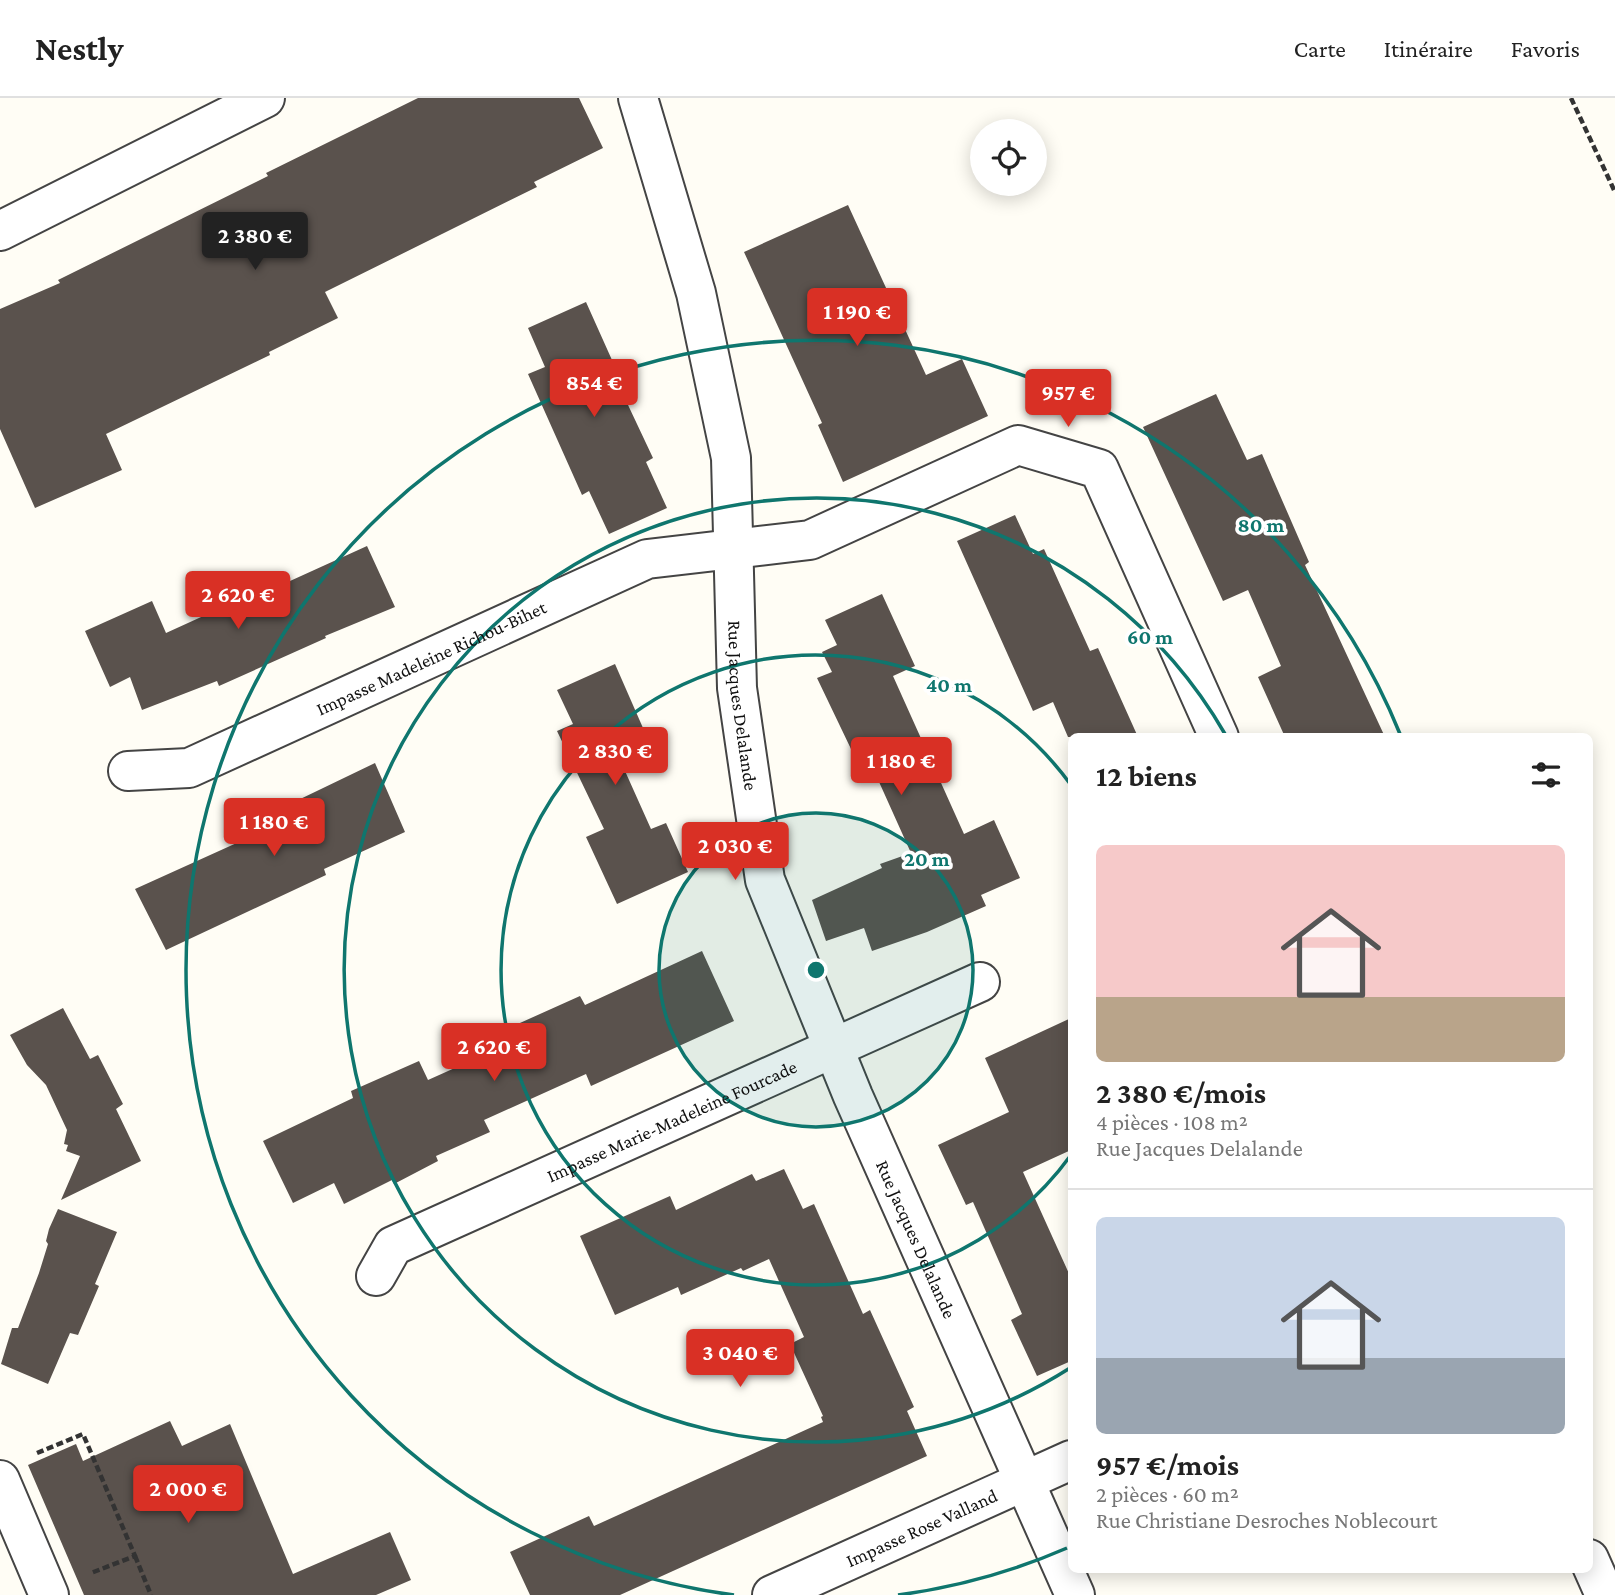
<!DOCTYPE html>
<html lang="fr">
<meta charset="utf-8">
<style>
body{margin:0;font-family:"Crimson Pro",serif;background:#f2f2f2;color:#222;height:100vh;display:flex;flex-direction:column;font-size:26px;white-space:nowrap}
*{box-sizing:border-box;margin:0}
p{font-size:23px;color:#767676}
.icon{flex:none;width:38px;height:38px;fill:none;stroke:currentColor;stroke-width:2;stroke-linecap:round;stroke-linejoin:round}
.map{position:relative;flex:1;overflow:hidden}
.panel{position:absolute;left:1068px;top:635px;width:525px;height:840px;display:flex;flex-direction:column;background:#fff;border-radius:10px;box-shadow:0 4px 18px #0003}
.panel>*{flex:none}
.buttons{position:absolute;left:970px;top:21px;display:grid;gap:14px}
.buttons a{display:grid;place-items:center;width:77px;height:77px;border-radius:50%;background:#fff;box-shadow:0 4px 18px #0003;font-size:35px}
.price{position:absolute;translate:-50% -60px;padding:0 16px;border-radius:7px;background:#d93025;color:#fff;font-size:23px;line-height:46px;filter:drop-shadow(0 2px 4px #0008)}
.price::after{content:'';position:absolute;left:50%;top:42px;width:21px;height:16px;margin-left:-10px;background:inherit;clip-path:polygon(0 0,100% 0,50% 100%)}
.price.active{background:#222;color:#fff}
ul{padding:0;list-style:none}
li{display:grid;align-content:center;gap:14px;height:371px;padding:0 28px}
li+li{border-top:2px solid #e0e0e0}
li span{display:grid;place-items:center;height:217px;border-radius:10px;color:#555}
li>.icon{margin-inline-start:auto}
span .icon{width:126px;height:126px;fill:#fffc;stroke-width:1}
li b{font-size:30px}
h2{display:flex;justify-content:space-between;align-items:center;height:84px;padding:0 28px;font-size:30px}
header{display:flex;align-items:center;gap:42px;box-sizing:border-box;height:98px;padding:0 35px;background:#fff;border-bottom:2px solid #e0e0e0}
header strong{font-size:33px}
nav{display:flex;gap:38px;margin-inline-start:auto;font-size:24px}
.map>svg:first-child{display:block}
.building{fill:#5a524d}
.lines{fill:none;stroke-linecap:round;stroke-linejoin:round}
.minor-casing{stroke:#444;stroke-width:42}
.path{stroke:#333;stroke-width:4.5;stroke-dasharray:7 3.5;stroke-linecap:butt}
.minor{stroke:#fff;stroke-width:38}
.ring{fill:none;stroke:#0f766e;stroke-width:3.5}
.labels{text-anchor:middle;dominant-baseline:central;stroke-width:7;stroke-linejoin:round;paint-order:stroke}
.street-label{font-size:19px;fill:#111;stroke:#fff}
.centre{fill:#0f766e;stroke:#fff;stroke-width:3.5}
.ring-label{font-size:21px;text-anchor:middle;font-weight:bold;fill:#0f766e;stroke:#fff;stroke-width:7;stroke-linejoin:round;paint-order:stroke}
</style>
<header>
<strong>Nestly</strong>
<nav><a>Carte</a><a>Itinéraire</a><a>Favoris</a></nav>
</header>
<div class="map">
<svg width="1615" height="1497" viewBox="0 0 1615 1497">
<rect width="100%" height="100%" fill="#fffdf5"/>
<g class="building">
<path d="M 418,0 L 579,0 L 603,50 L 534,84 L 537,89 L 325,194 L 338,220 L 269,254 L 270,257 L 106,336 L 122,372 L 35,410 L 0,331 L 0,211 L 60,185 L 58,182 L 268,78 L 266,75 Z"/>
<path d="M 848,107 L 926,277 L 962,261 L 988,318 L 843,384 L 818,327 L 822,325 L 744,154 Z"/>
<path d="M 586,204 L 616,271 L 612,273 L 653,360 L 646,364 L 667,410 L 609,436 L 589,393 L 582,397 L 528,276 L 545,269 L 528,230 Z"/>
<path d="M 1216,296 L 1247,362 L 1262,356 L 1309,464 L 1305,467 L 1385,639 L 1285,639 L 1258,579 L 1281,568 L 1248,492 L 1223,503 L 1143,329 Z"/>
<path d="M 1015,417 L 1033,456 L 1044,451 L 1090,553 L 1098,550 L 1138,639 L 1068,639 L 1053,604 L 1033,613 L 957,443 Z"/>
<path d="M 367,448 L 395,509 L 325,538 L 326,540 L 219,588 L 217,583 L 142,612 L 130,579 L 110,589 L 85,533 L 152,503 L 166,535 L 267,489 L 268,493 Z"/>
<path d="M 882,496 L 915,568 L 893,578 L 964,736 L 994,722 L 1020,780 L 981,797 L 986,808 L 927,834 L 872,853 L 864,830 L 826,843 L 812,802 L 882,770 L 880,766 L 911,755 L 862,646 L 851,651 L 817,580 L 832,574 L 822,554 L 837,547 L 825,522 Z"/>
<path d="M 615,566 L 643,630 L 612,644 L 651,731 L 666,725 L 688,774 L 617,806 L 586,739 L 604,731 L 557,633 L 573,626 L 557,592 Z"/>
<path d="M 375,665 L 405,734 L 324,771 L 326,777 L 166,852 L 135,791 L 270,730 L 265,718 Z"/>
<path d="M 702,853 L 734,923 L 591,988 L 586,976 L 484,1022 L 490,1034 L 436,1058 L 438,1063 L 394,1086 L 392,1082 L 344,1106 L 334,1085 L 293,1105 L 263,1043 L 353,1000 L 351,993 L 419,963 L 428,982 L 517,942 L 511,929 L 580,898 L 585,907 Z"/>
<path d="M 63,910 L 90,961 L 98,957 L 123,1006 L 116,1011 L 141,1063 L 61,1102 L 80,1058 L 66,1053 L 68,1047 L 64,1046 L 67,1032 L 46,987 L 27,967 L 10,937 Z"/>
<path d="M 1071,920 L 1071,1052 L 1023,1074 L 1071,1180 L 1071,1263 L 1037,1278 L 1011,1222 L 1022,1216 L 973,1104 L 966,1107 L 938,1047 L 1009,1014 L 985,960 Z"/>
<path d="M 784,1071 L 803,1111 L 814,1106 L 863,1216 L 870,1212 L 914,1309 L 907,1313 L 927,1358 L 620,1497 L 530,1497 L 510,1454 L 589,1418 L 594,1428 L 823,1324 L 821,1319 L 823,1318 L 790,1246 L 804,1239 L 769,1161 L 743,1173 L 741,1170 L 681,1197 L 678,1189 L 615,1217 L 580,1138 L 670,1098 L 676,1112 L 752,1076 L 756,1083 Z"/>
<path d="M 58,1111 L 117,1134 L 95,1186 L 99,1188 L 78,1237 L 70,1235 L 48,1286 L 1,1266 L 12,1230 L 18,1230 L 39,1175 L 48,1146 L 46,1143 L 49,1131 Z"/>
<path d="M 170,1323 L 182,1348 L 230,1326 L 293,1476 L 390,1434 L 411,1482 L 376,1497 L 84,1497 L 28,1367 L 76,1346 L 83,1363 Z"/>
</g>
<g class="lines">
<defs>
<g id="minor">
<path id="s1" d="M 638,0 L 696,195 L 731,360 L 737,590 L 765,782 L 853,998 L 1075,1497"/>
<path d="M 0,133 L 265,0"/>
<path id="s2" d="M 128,673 L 189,670 L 647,461 L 810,442 L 1018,347 L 1099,371 L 1219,639"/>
<path id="s3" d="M 376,1178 L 393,1148 L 980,884"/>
<path d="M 0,1382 L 49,1497"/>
<path d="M 1589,1461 L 1605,1497"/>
<path id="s4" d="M 772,1497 L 1071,1362"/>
</g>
</defs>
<use href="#minor" class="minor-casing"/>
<g class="path">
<path d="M 1571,0 L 1615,94"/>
<path d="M 37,1355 L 83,1336 L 135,1458 L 91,1475"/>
<path d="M 135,1458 L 151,1497"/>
</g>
<use href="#minor" class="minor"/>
</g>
<circle cx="816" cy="872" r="157" fill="#0f766e" fill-opacity=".12"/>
<g class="ring">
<circle cx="816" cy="872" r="157"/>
<path d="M1071 1057A315 315 0 1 1 1071 687"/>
<path d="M1070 1270A472 472 0 1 1 1225 636"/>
<path d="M1067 1450A630 630 0 0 1 898 1497M734 1497A630 630 0 1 1 1400 636"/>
</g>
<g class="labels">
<g class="street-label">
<text stroke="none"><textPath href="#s2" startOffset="327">Impasse Madeleine Richou-Bihet</textPath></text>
<text stroke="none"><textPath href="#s1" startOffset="620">Rue Jacques Delalande</textPath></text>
<text stroke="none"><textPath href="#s3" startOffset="340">Impasse Marie-Madeleine Fourcade</textPath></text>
<text stroke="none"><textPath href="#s1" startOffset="1186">Rue Jacques Delalande</textPath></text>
<text stroke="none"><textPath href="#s4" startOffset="164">Impasse Rose Valland</textPath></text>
</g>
</g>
<circle cx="816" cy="872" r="10" class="centre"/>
<g class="ring-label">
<text x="1261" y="434">80 m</text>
<text x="1150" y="546">60 m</text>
<text x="949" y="594">40 m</text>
<text x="927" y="768">20 m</text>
</g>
</svg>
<div class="buttons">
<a><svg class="icon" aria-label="locate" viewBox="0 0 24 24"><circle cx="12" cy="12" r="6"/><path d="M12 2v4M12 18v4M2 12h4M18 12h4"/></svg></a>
</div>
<b class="price active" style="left:255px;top:174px">2 380 €</b>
<b class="price" style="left:857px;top:250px">1 190 €</b>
<b class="price" style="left:594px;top:321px">854 €</b>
<b class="price" style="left:1068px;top:331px">957 €</b>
<b class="price" style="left:238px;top:533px">2 620 €</b>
<b class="price" style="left:615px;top:689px">2 830 €</b>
<b class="price" style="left:901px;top:699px">1 180 €</b>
<b class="price" style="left:274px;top:760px">1 180 €</b>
<b class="price" style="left:735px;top:784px">2 030 €</b>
<b class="price" style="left:494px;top:985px">2 620 €</b>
<b class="price" style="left:740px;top:1291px">3 040 €</b>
<b class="price" style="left:188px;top:1427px">2 000 €</b>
<section class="panel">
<h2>12 biens<svg class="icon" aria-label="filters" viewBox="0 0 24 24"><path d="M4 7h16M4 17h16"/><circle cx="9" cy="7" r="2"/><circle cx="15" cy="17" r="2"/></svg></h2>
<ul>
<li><span style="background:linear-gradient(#f6c9c9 70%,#b9a48a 0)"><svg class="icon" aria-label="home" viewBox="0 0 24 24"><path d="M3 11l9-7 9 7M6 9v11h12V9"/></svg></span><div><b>2 380 €/mois</b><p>4 pièces · 108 m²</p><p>Rue Jacques Delalande</p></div></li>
<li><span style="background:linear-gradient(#c9d6e8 65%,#9aa5b1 0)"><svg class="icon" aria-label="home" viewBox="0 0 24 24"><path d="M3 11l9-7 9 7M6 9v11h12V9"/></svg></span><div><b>957 €/mois</b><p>2 pièces · 60 m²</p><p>Rue Christiane Desroches Noblecourt</p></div></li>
</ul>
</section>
</div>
